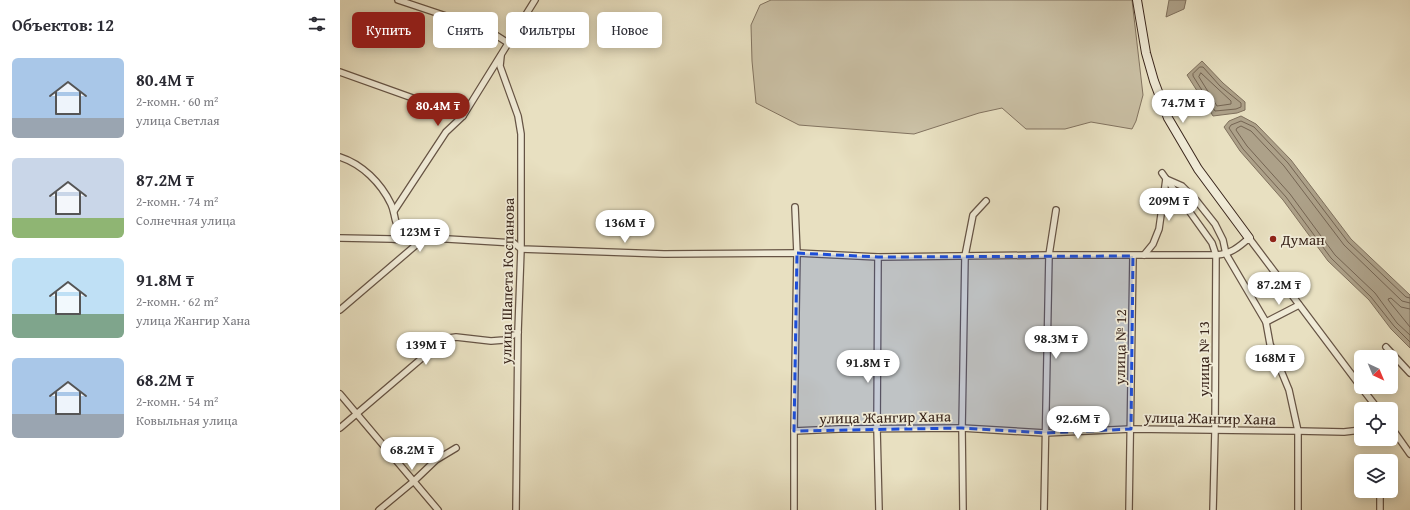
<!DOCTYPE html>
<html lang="ru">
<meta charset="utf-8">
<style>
body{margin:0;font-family:"Gentium Book Plus",serif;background:#f7f7f7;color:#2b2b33;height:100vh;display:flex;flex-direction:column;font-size:15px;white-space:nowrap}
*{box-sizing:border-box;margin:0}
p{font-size:13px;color:#7c7c81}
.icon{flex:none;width:22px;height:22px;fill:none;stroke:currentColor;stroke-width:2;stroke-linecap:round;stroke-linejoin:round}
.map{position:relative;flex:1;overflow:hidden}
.panel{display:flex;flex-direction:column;background:#fff;width:340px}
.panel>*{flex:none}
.top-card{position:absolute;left:12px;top:12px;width:380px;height:36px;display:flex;gap:8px}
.needle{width:26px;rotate:136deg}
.controls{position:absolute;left:1014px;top:350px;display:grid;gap:8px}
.controls a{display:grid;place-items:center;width:44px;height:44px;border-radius:6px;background:#fff;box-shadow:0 2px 10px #0003;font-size:20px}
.price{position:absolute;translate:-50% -34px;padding:0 9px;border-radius:14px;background:#fff;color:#222;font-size:13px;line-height:26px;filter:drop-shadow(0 1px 2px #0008)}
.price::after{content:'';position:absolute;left:50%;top:24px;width:12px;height:9px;margin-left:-6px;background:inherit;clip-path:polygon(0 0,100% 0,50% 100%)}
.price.selected{background:#8f2418;color:#fff}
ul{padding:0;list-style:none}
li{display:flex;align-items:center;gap:12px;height:100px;padding:0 12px}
li span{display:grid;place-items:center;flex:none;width:112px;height:80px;border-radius:6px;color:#555}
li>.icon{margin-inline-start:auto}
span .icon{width:48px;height:48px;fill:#fffc;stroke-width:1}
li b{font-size:17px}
h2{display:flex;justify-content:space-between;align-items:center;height:48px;padding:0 12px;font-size:17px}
.tag{padding:0 14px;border-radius:6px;background:#fff;box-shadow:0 2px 10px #0003;font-size:14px;line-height:36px}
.tag.selected{background:#8f2418;color:#fff}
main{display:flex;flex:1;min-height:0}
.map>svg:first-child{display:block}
.green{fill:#cac0a5;stroke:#827360}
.water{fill:#ada189;stroke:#7f705d}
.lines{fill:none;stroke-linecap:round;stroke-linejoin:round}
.shore{stroke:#746452;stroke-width:1}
.street-casing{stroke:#665445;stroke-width:8}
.secondary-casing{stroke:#3a261c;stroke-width:10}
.street{stroke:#f0ebd7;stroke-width:5.5}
.secondary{stroke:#f0ebd7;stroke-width:8}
.marked{fill:#1d4ed8;fill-opacity:0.2;stroke:#1d4ed8;stroke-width:3;stroke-dasharray:8 5;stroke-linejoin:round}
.poi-dot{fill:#8f2418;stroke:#f0ebd7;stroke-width:1.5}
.labels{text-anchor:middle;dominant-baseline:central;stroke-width:3.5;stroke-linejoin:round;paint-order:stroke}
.poi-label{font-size:15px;fill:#3a261c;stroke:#f0ebd7;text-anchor:start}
.street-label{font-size:15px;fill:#3a261c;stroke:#f0ebd7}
</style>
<main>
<section class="panel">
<h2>Объектов: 12<svg class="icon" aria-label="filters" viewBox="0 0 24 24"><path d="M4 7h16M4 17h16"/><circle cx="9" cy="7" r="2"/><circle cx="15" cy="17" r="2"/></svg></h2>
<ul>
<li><span style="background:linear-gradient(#a9c7e8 75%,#9aa5b1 0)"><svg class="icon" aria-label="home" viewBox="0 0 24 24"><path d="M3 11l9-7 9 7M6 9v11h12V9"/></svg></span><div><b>80.4M ₸</b><p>2-комн. · 60 m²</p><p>улица Светлая</p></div></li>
<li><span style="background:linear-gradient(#c9d6e8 75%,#8fb573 0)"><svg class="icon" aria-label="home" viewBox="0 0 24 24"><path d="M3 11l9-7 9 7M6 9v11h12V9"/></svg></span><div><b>87.2M ₸</b><p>2-комн. · 74 m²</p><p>Солнечная улица</p></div></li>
<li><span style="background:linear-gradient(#bfe0f5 70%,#7fa58c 0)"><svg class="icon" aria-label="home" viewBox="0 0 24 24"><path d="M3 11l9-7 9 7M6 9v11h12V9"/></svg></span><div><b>91.8M ₸</b><p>2-комн. · 62 m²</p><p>улица Жангир Хана</p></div></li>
<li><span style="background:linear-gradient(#a9c7e8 70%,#9aa5b1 0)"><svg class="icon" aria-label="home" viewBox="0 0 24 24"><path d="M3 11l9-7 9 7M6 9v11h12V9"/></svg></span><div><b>68.2M ₸</b><p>2-комн. · 54 m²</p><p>Ковыльная улица</p></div></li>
</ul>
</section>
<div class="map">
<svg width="1070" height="510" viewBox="0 0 1070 510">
<rect width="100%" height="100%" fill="#e8e0c1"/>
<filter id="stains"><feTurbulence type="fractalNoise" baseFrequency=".005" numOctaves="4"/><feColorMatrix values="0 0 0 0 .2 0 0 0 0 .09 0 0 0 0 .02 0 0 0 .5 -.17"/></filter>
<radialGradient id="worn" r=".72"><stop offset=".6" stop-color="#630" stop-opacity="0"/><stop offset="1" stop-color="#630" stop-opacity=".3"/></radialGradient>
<path class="green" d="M 431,0 L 792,0 L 803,95 L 796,121 L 792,129 L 751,122 L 725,129 L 686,129 L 662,108 L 639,113 L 574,134 L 459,125 L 416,103 L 412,61 L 411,25 L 420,5 Z"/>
<g class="water">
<path d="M 829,0 L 846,0 L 844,9 L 826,17 Z"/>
<path d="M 862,61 L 883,83 L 905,102 L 905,110 L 897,113 L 873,116 L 847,75 Z"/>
<path d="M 901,116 L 916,124 L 951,160 L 1011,239 L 1070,295 L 1070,348 L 1051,329 L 1029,300 L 988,261 L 943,200 L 900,151 L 884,127 L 889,121 Z"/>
</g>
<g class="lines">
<g class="shore">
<path d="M 860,67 L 863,67 L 880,86 L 901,103 L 901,107 L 896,109 L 875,111 L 853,76 L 853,74 Z"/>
<path d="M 861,73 L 891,101 L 891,104 L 877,106 L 859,77 Z"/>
<path d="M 1070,298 L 1066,297 L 1008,242 L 948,163 L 914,127 L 901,121 L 891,125 L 889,128 L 903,149 L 946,197 L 991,258 L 1031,297 L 1054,326 L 1070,342"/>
<path d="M 1070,303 L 1062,301 L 1004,245 L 944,166 L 911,131 L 901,126 L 897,128 L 896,130 L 907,146 L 950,194 L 995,255 L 1035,293 L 1057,323 L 1070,335"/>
<path d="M 1070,309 L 1061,307 L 1051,298 L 1048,299 L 1049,301 L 1070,327"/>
</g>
<defs>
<g id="street">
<path d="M 58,0 L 148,30 L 168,43"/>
<path d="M 161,56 L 160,66 L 178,116 L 181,134 L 181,249 L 178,332 L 176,510"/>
<path d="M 0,72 L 123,116"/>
<path d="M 0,157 C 22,164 41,183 51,204 C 54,210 54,216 56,222 C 59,231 69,240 76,245"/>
<path d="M 822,173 L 872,243 L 876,255 L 875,431 L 873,510"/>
<path d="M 54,211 L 106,132 L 123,116 L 195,0"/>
<path d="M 0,238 L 52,239 L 70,241"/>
<path d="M 804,255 L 813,244 L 819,229 L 826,179 L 842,186 L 856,200 L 875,224 L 883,240 L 886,254 L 926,322 L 930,344 L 949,390 L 958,431 L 958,510"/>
<path d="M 538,257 L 537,429 L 539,510"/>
<path d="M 0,310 L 76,245 L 91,238 L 174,243 L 181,249 L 324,254 L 457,253 L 538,257 L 709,255 L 876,255 C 890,254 898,248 909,238 L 1021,387"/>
<path d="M 926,322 L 959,305"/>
<path d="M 1046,347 L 1070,373"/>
<path d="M 1021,387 L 1038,409"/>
<path d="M 0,394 L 98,510"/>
<path d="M 1051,427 L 1070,454"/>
<path d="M 0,428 L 102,341 L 109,338 L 116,337 L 151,341 L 164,340 L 178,332"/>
<path d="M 454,431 L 499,429 L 622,428 L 705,433 L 791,429 L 958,431 L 1004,432 L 1021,430"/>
<path d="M 1040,491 L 1040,510"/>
<path d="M 39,510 L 74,481 L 96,460 L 116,448"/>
<path d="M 454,510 L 454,431 L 457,253 L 455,207"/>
<path d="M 623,510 L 622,428 L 625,256 L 633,215 L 646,201"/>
<path d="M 704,510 L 709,255 L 716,210"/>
<path d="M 789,510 L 793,256"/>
</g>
<path id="secondary" d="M 797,0 L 806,53 L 814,81 L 828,118 L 858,169 L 909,238"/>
</defs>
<use href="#street" class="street-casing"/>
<use href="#secondary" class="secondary-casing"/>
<use href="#street" class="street"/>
<use href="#secondary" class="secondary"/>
</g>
<path class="marked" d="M 457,253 L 538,257 L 793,256 L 791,429 L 705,433 L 622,428 L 454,431 Z"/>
<circle class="poi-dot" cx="933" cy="239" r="4"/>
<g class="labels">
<g class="poi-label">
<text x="941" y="239">Думан</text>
</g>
<g class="street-label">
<text transform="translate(167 281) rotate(-89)">улица Шапета Коспанова</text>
<text transform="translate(780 347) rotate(-89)">улица № 12</text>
<text transform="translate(863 359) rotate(-90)">улица № 13</text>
<text transform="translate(545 417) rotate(-1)">улица Жангир Хана</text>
<text transform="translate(870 418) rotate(1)">улица Жангир Хана</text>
</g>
</g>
<rect width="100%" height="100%" filter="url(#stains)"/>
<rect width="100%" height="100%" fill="url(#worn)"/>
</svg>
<div class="controls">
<a><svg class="needle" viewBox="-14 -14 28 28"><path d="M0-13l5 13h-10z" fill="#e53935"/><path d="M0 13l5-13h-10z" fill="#7c7c81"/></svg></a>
<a><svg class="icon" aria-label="locate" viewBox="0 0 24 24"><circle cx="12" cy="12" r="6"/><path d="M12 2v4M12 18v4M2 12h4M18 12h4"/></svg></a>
<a><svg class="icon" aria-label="layers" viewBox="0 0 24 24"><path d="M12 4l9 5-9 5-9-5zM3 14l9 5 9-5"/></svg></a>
</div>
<b class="price" style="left:843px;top:124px">74.7M ₸</b>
<b class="price selected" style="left:98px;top:127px">80.4M ₸</b>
<b class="price" style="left:829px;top:222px">209M ₸</b>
<b class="price" style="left:285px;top:244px">136M ₸</b>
<b class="price" style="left:80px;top:253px">123M ₸</b>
<b class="price" style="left:939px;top:306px">87.2M ₸</b>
<b class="price" style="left:716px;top:360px">98.3M ₸</b>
<b class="price" style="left:86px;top:366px">139M ₸</b>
<b class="price" style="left:935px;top:379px">168M ₸</b>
<b class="price" style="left:528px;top:384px">91.8M ₸</b>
<b class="price" style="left:738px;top:440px">92.6M ₸</b>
<b class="price" style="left:72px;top:471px">68.2M ₸</b>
<div class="top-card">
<a class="tag selected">Купить</a>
<a class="tag">Снять</a>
<a class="tag">Фильтры</a>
<a class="tag">Новое</a>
</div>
</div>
</main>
